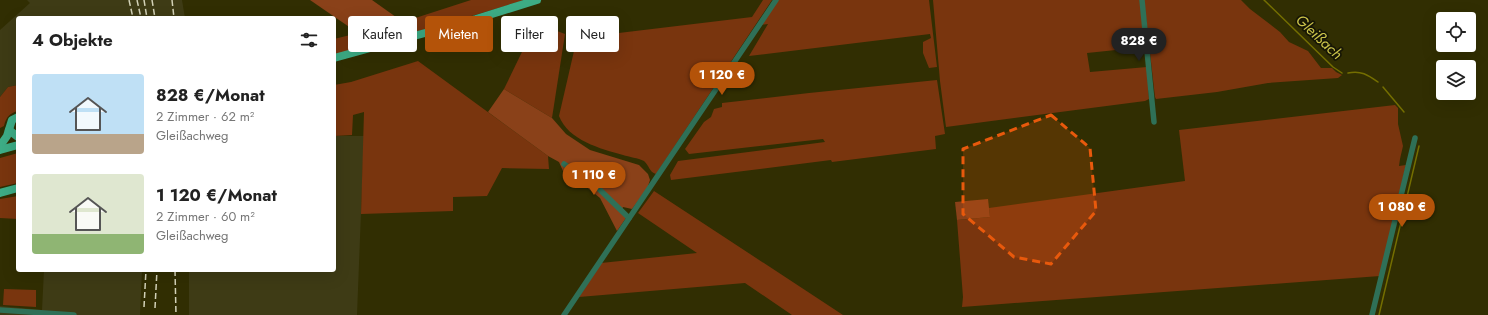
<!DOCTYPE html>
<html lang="de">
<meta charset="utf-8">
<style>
body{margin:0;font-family:Jost,sans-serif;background:#f6f6f6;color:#222;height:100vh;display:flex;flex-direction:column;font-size:15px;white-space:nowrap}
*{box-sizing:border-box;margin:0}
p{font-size:13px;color:#767676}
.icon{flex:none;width:22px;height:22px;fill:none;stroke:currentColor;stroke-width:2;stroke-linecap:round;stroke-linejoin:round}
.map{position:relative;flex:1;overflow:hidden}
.details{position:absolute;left:16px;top:16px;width:320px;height:256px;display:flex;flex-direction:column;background:#fff;border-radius:4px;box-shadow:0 4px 16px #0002}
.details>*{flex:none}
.banner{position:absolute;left:348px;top:16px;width:380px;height:36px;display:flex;gap:8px}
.tools{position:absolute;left:1436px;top:12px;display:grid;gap:8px}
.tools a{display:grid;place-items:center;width:40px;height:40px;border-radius:4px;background:#fff;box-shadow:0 4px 16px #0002;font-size:20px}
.price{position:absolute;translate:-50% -34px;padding:0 9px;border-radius:14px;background:#b45309;color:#fff;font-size:13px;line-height:26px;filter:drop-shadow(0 1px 2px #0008)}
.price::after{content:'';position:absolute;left:50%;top:24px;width:12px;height:9px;margin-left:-6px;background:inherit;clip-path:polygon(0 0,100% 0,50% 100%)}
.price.on{background:#222;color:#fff}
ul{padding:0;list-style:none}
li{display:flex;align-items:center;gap:12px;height:100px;padding:0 16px}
li span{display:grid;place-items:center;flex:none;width:112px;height:80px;border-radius:4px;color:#555}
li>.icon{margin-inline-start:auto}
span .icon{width:48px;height:48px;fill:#fffc;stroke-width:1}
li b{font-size:17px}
h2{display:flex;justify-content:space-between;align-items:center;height:48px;padding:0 16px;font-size:17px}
.tag{padding:0 14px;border-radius:4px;background:#fff;box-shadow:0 4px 16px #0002;font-size:14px;line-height:36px}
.tag.on{background:#b45309;color:#fff}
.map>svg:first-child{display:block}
.built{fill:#3e3b15}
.green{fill:#79350e}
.forest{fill:#8a4119}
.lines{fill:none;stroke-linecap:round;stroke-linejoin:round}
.stream{stroke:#746e01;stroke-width:1.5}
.street{stroke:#2f7057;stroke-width:5.5}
.primary{stroke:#3dac85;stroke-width:8}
.rail{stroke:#d3d2b8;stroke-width:1.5;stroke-dasharray:6 3;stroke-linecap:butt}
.marked{fill:#e8590c;fill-opacity:0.2;stroke:#e8590c;stroke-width:3;stroke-dasharray:8 5;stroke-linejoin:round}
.labels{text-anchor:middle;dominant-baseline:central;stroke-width:3.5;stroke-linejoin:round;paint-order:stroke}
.water-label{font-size:15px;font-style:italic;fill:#ccc44a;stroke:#171605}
</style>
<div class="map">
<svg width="1488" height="315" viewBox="0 0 1488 315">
<rect width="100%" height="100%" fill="#312e02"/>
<g class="built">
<path d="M 27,0 L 182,0 L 185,18 L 18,18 L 18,85 L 8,87 L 0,97 L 0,30 L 30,3 Z"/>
<path d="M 334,136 L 364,136 L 357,315 L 189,315 L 189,270 L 334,270 Z"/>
<path d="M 44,270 L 142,270 L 140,315 L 0,315 L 0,306 L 42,310 Z"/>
</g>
<g class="green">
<path d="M 471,0 L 525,0 L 475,15 L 334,55 L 334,39 L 403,22 Z"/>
<path d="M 763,0 L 772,0 L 656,174 C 649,172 649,165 644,161 C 638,158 629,157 623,155 C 601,149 568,140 559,116 L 577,38 L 752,17 Z"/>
<path d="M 778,0 L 929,0 L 937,67 L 929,68 L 923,53 L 923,42 L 931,38 L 930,34 L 749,56 L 768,24 L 761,25 Z"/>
<path d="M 933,0 L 1140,0 L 1145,47 L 1087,53 L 1090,72 L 1147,67 L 1149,99 L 1145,101 L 946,127 L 940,81 Z"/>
<path d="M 1144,0 L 1241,0 L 1250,9 L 1280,32 L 1289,42 L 1308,51 L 1321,68 L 1332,68 L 1336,72 L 1342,75 L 1338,78 L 1268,83 L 1217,92 L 1156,99 L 1155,97 Z"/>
<path d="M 536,23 L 565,34 L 552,118 L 504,89 Z"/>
<path d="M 418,61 L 548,156 L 549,169 L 502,168 L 487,196 L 453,197 L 453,211 L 361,214 L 364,112 L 353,115 L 352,135 L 334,136 L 334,85 L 351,82 Z"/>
<path d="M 937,80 L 945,134 L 935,136 L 936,149 L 832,162 L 831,160 L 671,180 L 670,175 L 678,161 L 825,142 L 823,139 L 689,154 L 685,149 L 704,122 L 711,117 L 714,109 L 722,107 L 722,103 L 809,93 Z"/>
<path d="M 18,85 L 18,111 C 10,113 6,117 4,126 L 0,128 L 0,97 L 8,87 Z"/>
<path d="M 1395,105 L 1398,108 L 1398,124 L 1403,146 L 1400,159 L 1399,166 L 1406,165 L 1380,276 L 962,307 L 963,297 L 957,220 L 990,217 L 989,208 L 1185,181 L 1179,130 Z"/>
<path d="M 18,153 L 18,183 L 0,187 L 0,158 Z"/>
<path d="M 654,191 L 843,315 L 792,315 L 745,283 L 579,297 L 601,263 L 697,253 L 638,213 Z"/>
<path d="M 18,196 L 18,219 L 0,218 L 0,199 Z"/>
<path d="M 4,289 L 36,290 L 36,307 L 3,305 Z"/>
</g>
<g class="forest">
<path d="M 310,0 L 372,0 L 403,22 L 358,33 Z"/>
<path d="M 504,89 L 552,118 L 566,134 L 590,150 L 639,165 L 648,174 L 650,180 L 647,189 L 632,209 L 623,207 L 621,212 L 626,218 L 617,231 L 600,198 L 584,185 L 563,171 L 559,162 L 548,156 L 488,112 Z"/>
<path d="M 988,199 L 990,217 L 957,220 L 955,202 Z"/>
</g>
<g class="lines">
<g class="stream">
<path d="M 1264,0 L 1333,67 L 1342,73"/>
<path d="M 1348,73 C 1361,70 1368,75 1378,82"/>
<path d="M 1383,87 L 1404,112"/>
<path d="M 1379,315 L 1419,146"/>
</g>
<g class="street">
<path d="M 1142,0 L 1154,122"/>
<path d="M 564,164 L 598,188 L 629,218"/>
<path d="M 0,310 L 74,315"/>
<path d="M 564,315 L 776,0"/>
<path d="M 1372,315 L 1415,138"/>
</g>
<g class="primary">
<path d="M 334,58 L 476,19 L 537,0"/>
<path d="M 9,130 L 18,137"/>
<path d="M 0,146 L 7,136 L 12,120 L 18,117"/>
<path d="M 0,150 L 18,145"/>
<path d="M 0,193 L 18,188"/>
</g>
<g class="rail">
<path d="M 129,0 L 133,18"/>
<path d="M 137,0 L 141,18"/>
<path d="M 144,0 L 147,18"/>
<path d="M 152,0 L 155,18"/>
<path d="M 172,0 L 174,18"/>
<path d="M 175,270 L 176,315"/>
<path d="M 144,307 L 146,270"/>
<path d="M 155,308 L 157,270"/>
</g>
</g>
<path class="marked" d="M 1051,115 L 1090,148 L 1096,211 L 1051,264 L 1014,257 L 963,214 L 963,149 Z"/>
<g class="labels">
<g class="water-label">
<text transform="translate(1319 37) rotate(43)">Gleißach</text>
</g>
</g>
</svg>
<div class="tools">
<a><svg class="icon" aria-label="locate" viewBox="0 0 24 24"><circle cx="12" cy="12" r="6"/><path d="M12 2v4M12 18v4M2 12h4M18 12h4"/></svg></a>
<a><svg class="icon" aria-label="layers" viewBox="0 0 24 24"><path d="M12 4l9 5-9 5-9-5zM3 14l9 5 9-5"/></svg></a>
</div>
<b class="price on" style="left:1139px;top:62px">828 €</b>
<b class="price" style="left:722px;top:96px">1 120 €</b>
<b class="price" style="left:594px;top:196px">1 110 €</b>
<b class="price" style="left:1402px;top:228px">1 080 €</b>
<div class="banner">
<a class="tag">Kaufen</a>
<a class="tag on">Mieten</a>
<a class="tag">Filter</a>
<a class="tag">Neu</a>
</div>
<section class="details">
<h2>4 Objekte<svg class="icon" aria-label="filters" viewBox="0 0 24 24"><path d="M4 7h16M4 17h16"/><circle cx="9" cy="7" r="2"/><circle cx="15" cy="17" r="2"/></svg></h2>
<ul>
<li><span style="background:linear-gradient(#bfe0f5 75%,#b9a48a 0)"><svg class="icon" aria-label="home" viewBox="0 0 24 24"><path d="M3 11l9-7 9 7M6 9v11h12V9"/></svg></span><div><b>828 €/Monat</b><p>2 Zimmer · 62 m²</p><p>Gleißachweg</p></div></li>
<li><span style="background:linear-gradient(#dfe7d0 75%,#8fb573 0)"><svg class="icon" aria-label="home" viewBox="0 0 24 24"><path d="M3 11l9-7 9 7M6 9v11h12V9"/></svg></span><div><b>1 120 €/Monat</b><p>2 Zimmer · 60 m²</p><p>Gleißachweg</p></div></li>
</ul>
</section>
</div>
